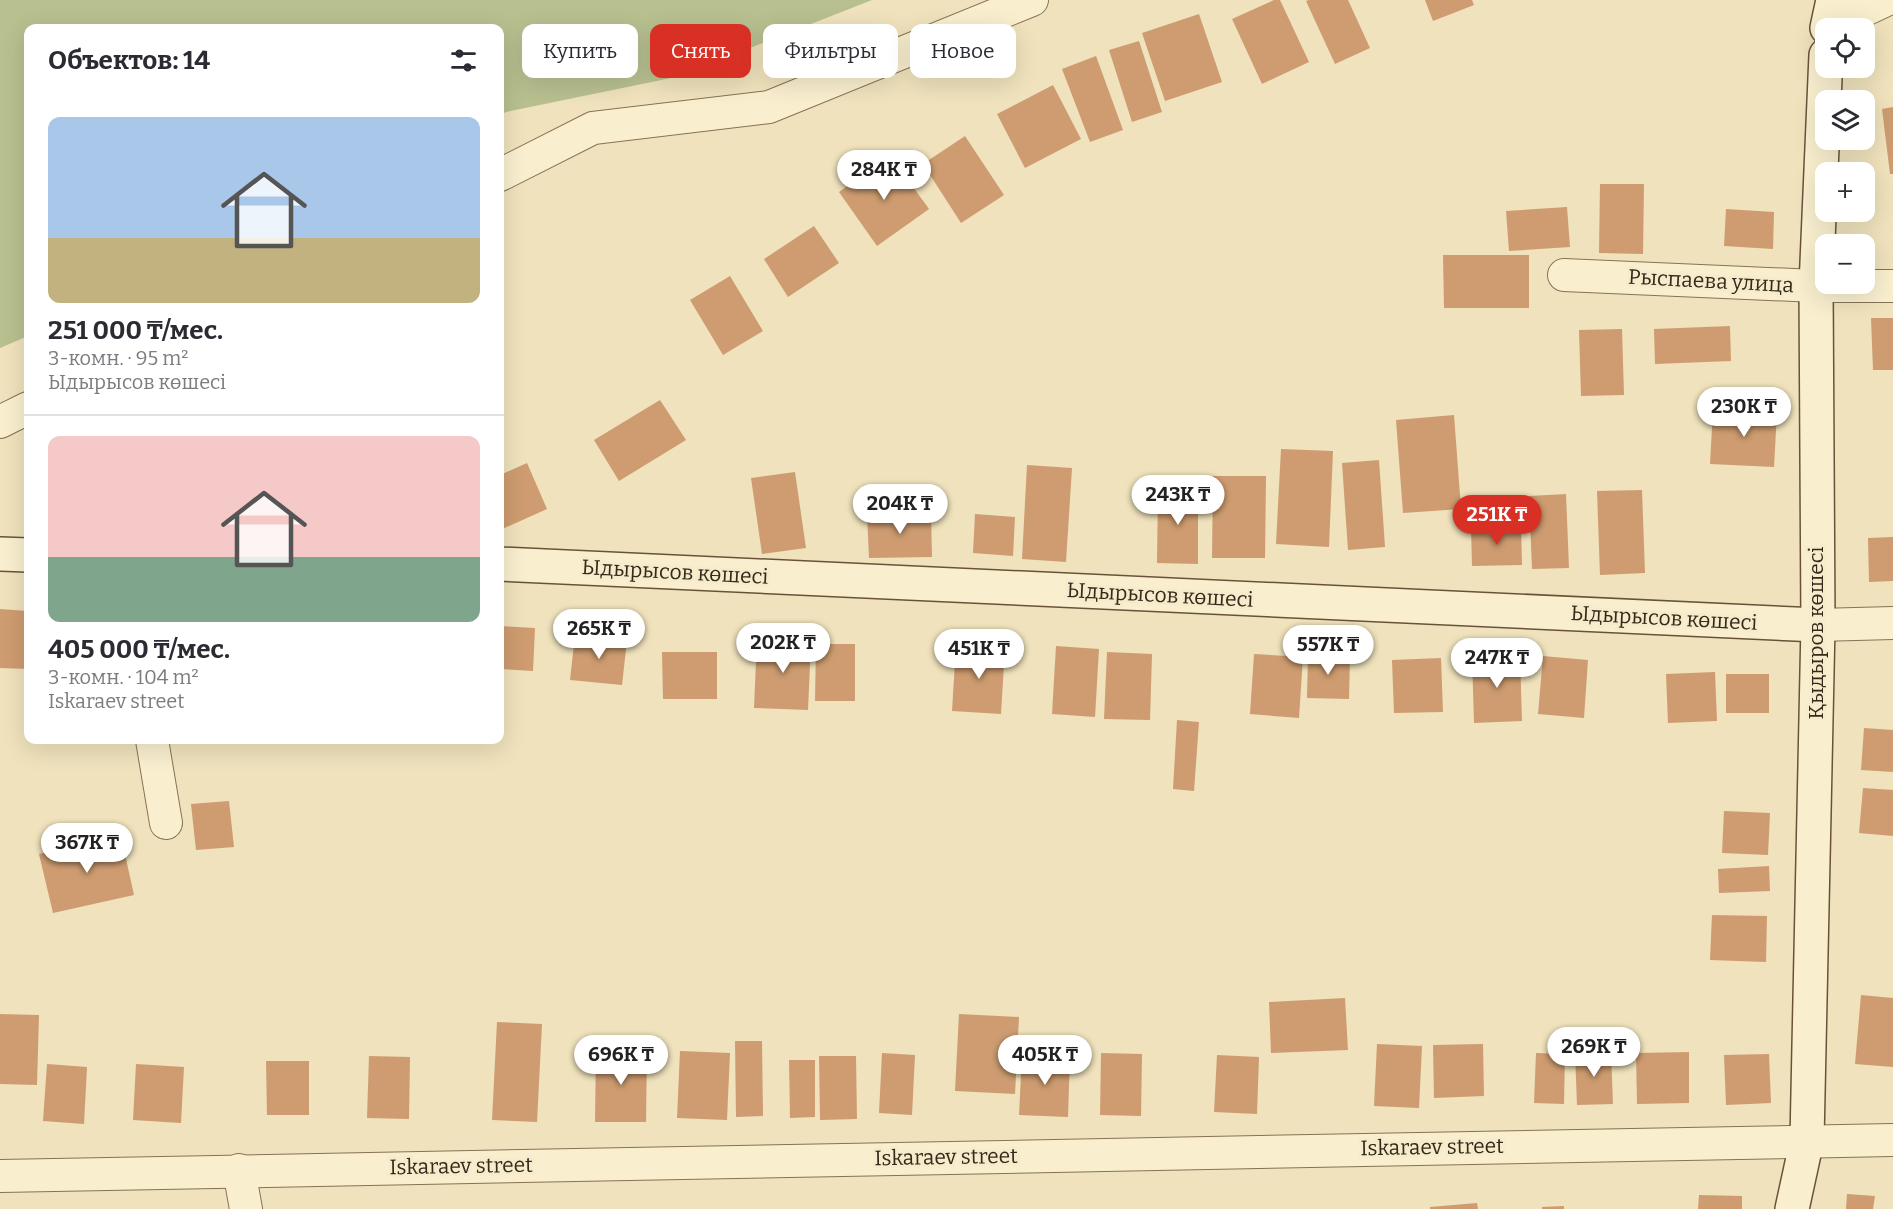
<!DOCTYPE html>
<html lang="ru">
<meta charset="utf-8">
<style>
body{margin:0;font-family:Bitter,serif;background:#f2f2f3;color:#2b2b33;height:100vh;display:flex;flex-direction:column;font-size:22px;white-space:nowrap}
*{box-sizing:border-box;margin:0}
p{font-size:20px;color:#7c7c81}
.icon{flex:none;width:33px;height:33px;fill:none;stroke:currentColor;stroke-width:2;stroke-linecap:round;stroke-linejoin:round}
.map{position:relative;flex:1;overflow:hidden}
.details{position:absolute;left:24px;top:24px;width:480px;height:720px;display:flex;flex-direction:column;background:#fff;border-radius:12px;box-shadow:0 6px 24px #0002}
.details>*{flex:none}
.guide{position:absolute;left:522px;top:24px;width:570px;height:54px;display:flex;gap:12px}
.tools{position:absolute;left:1815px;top:18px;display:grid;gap:12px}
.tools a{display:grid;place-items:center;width:60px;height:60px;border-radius:12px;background:#fff;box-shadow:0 6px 24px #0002;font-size:30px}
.price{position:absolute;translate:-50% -51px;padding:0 14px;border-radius:21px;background:#fff;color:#222;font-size:20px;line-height:39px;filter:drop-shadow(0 2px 3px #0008)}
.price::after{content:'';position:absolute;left:50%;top:36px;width:18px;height:14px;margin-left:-9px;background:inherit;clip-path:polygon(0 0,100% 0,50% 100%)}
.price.current{background:#d93025;color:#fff}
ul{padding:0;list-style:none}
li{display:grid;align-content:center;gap:12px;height:318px;padding:0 24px}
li+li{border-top:2px solid #e1e1e2}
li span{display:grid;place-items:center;height:186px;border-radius:12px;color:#555}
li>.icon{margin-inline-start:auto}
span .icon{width:108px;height:108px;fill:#fffc;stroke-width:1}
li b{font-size:26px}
h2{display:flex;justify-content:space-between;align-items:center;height:72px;padding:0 24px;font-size:26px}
.tag{padding:0 21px;border-radius:12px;background:#fff;box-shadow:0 6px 24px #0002;font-size:21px;line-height:54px}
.tag.current{background:#d93025;color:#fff}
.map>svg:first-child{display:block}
.cemetery{fill:#b8c090}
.building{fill:#ce9c70}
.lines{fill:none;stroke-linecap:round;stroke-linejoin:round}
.street-casing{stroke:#867255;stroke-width:34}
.secondary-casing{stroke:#685339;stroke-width:36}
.street{stroke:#f9efcf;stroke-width:32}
.secondary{stroke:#f9efcf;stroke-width:33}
.labels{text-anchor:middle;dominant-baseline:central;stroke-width:6;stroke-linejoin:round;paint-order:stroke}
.street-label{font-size:21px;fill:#35291b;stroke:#f6eccb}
</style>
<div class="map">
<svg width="1893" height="1209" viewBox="0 0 1893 1209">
<rect width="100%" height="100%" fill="#efe2bc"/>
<path class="cemetery" d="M 0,0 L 872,0 L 676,77 L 506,112 L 500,115 L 500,28 L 28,28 L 28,336 L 0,348 Z"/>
<g class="building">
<path d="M 1274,0 L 1280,0 L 1309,62 L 1262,84 L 1232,19 Z"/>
<path d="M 1309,0 L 1348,0 L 1370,48 L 1335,64 L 1306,1 Z"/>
<path d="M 1425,0 L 1472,0 L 1474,5 L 1433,21 Z"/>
<path d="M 1199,14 L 1222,82 L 1165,101 L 1142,33 Z"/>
<path d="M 1139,41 L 1162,112 L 1132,122 L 1109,50 Z"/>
<path d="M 1096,56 L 1123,130 L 1090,142 L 1062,69 Z"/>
<path d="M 1053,85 L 1081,139 L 1025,168 L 997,114 Z"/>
<path d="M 1893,107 L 1893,174 L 1890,174 L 1882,109 Z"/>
<path d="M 965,136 L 1004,195 L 961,223 L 923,164 Z"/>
<path d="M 890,155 L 929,209 L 877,246 L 839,192 Z"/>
<path d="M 1600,184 L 1644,184 L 1643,254 L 1599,253 Z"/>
<path d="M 1567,207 L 1570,247 L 1509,251 L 1506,211 Z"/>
<path d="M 1726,209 L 1774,212 L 1773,249 L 1724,246 Z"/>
<path d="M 814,226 L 839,263 L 788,297 L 764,259 Z"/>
<path d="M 1443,255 L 1529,255 L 1529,308 L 1444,308 Z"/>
<path d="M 730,276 L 763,331 L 723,355 L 690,300 Z"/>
<path d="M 1871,318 L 1893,318 L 1893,370 L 1873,370 Z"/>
<path d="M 1730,326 L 1731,361 L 1655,364 L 1654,329 Z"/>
<path d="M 1622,329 L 1624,395 L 1581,396 L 1579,330 Z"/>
<path d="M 660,400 L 686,440 L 619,481 L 594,440 Z"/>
<path d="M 1713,409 L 1777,412 L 1774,467 L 1710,464 Z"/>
<path d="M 1454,415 L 1461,509 L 1403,513 L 1396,420 Z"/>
<path d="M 1281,449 L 1333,451 L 1329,547 L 1276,544 Z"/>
<path d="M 1379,460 L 1385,547 L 1348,550 L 1342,463 Z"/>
<path d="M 527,463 L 547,509 L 500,530 L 500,475 Z"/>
<path d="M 1027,465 L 1072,468 L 1066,562 L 1022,559 Z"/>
<path d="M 795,472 L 806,548 L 762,554 L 751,478 Z"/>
<path d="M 1213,476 L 1266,476 L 1265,558 L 1212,558 Z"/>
<path d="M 1158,487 L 1198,488 L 1198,564 L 1157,563 Z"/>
<path d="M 1642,490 L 1645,573 L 1600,575 L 1597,491 Z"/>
<path d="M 1566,494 L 1569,568 L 1532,569 L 1529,496 Z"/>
<path d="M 931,511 L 932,557 L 869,558 L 867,513 Z"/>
<path d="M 975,514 L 1015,517 L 1013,556 L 973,553 Z"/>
<path d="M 1521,525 L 1522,565 L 1472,566 L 1471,527 Z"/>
<path d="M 1893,537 L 1893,581 L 1869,582 L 1868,538 Z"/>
<path d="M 0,609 L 28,611 L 28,669 L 0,668 Z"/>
<path d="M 500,626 L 535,628 L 533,671 L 500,669 Z"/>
<path d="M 575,635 L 627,640 L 622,685 L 570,680 Z"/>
<path d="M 757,639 L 811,641 L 808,710 L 754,708 Z"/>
<path d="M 816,644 L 855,644 L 855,701 L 815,701 Z"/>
<path d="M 956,645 L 1005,648 L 1001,714 L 952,711 Z"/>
<path d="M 1056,646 L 1099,649 L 1095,717 L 1052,714 Z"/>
<path d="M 662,652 L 717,652 L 717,699 L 663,699 Z"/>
<path d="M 1107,652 L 1152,654 L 1150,720 L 1104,719 Z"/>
<path d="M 1254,654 L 1303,657 L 1299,718 L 1250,714 Z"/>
<path d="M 1308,654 L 1350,655 L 1349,699 L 1307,698 Z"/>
<path d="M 1520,655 L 1522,721 L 1474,723 L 1472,657 Z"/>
<path d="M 1543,656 L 1588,660 L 1584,718 L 1538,714 Z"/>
<path d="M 1441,658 L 1443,712 L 1394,713 L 1392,660 Z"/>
<path d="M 1715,672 L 1717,721 L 1668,723 L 1666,674 Z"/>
<rect x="1726" y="674" width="43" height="39"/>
<path d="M 1177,720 L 1199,722 L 1194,791 L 1173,789 Z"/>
<path d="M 1864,728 L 1893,730 L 1893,772 L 1861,770 Z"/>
<path d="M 1863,788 L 1893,790 L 1893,836 L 1859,833 Z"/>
<path d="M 229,801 L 234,847 L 196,850 L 191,804 Z"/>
<path d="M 1724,811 L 1770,813 L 1768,855 L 1722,853 Z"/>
<path d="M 121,836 L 134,895 L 53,913 L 39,854 Z"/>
<path d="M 1769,866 L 1770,891 L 1719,893 L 1718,869 Z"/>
<path d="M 1712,915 L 1767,916 L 1766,962 L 1710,960 Z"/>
<path d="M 1861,995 L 1893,998 L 1893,1067 L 1855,1064 Z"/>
<path d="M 1345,998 L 1348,1050 L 1271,1053 L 1269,1002 Z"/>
<path d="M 0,1014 L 39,1015 L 37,1085 L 0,1084 Z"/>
<path d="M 959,1014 L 1019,1017 L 1015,1094 L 955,1091 Z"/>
<path d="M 497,1022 L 542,1024 L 537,1122 L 492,1120 Z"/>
<path d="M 735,1041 L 762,1041 L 763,1116 L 736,1117 Z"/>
<path d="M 1377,1044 L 1422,1046 L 1419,1108 L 1374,1106 Z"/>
<path d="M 1483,1044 L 1484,1096 L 1434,1098 L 1433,1045 Z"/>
<path d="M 596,1049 L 647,1049 L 646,1122 L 595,1122 Z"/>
<path d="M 680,1051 L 730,1053 L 727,1120 L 677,1118 Z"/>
<path d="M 1611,1052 L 1613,1104 L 1577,1105 L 1575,1053 Z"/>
<path d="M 1689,1052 L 1689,1103 L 1637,1104 L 1636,1053 Z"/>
<path d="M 882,1053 L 915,1055 L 912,1115 L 879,1113 Z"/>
<path d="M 1101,1053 L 1142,1054 L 1141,1116 L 1100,1115 Z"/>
<path d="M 1536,1053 L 1565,1054 L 1564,1104 L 1534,1103 Z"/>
<path d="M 1022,1054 L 1070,1056 L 1068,1117 L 1019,1115 Z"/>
<path d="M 1769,1054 L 1771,1103 L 1726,1105 L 1724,1055 Z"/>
<path d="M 1217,1055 L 1259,1057 L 1257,1114 L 1214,1112 Z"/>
<path d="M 369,1056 L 410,1057 L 409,1119 L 367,1118 Z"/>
<path d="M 819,1056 L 856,1056 L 857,1119 L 820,1120 Z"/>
<path d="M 789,1060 L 815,1060 L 815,1117 L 790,1118 Z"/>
<path d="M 266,1061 L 309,1061 L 309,1115 L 267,1115 Z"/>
<path d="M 47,1064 L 87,1067 L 84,1124 L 43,1121 Z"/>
<path d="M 136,1064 L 184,1067 L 181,1123 L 133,1120 Z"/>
<path d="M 1847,1194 L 1875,1196 L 1873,1209 L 1846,1209 Z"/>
<path d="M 1699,1195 L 1742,1196 L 1742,1209 L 1698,1209 Z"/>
<path d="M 1477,1203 L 1478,1209 L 1430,1209 L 1430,1207 Z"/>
<path d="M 1564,1206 L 1564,1209 L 1542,1209 L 1542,1207 Z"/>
</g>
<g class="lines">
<defs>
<g id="street">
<path d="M 1827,28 L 1886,0"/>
<path d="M 500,175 L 593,128 L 769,107 L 1032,0"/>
<path d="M 1564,275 L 1816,286 L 1893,286"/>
<path d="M 0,422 L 28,408"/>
<path d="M 1818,625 L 1893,623"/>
<path d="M 152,740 L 166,823"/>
<path d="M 239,1170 L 246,1209"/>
<path d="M 0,1176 L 1893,1140"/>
</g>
<g id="secondary">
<path d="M 1827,28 L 1833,0"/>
<path d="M 0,554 L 28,555"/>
<path d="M 500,564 L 1818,625"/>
<path d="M 1792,1209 L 1807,1140 L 1818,625 L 1816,286 L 1826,55"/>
</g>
</defs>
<use href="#street" class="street-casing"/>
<use href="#secondary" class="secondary-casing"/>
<use href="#street" class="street"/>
<use href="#secondary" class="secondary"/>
</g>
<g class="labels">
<g class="street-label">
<text transform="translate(1711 281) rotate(3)">Рыспаева улица</text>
<text transform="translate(675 572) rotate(3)">Ыдырысов көшесі</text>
<text transform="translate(1160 595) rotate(3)">Ыдырысов көшесі</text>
<text transform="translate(1664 618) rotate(3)">Ыдырысов көшесі</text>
<text transform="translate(1816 633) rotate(-90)">Қыдыров көшесі</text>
<text transform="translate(1432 1147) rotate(-1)">Iskaraev street</text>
<text transform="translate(946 1157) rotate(-1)">Iskaraev street</text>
<text transform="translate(461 1166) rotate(-1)">Iskaraev street</text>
</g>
</g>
</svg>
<div class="tools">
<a><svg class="icon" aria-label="locate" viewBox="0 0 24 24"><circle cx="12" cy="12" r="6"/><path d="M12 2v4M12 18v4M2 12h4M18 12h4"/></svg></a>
<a><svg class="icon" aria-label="layers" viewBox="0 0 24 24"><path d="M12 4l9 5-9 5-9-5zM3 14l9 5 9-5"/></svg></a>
<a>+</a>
<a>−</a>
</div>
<b class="price" style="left:884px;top:201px">284K ₸</b>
<b class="price" style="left:1744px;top:438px">230K ₸</b>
<b class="price" style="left:1178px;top:526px">243K ₸</b>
<b class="price" style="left:900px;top:535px">204K ₸</b>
<b class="price current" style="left:1497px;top:546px">251K ₸</b>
<b class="price" style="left:599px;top:660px">265K ₸</b>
<b class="price" style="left:783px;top:674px">202K ₸</b>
<b class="price" style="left:1328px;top:676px">557K ₸</b>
<b class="price" style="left:979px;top:680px">451K ₸</b>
<b class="price" style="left:1497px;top:689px">247K ₸</b>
<b class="price" style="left:87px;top:874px">367K ₸</b>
<b class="price" style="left:1594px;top:1078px">269K ₸</b>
<b class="price" style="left:621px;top:1086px">696K ₸</b>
<b class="price" style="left:1045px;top:1086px">405K ₸</b>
<div class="guide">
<a class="tag">Купить</a>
<a class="tag current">Снять</a>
<a class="tag">Фильтры</a>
<a class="tag">Новое</a>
</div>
<section class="details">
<h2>Объектов: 14<svg class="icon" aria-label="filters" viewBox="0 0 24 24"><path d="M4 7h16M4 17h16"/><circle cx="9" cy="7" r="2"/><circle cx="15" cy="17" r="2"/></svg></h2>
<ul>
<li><span style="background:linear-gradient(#a9c7e8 65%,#c2b280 0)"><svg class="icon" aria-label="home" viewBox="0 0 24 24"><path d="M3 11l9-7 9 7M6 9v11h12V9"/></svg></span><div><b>251 000 ₸/мес.</b><p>3-комн. · 95 m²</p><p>Ыдырысов көшесі</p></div></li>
<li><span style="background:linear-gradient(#f6c9c9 65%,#7fa58c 0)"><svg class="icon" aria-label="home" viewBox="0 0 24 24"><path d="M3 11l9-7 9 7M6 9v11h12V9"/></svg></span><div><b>405 000 ₸/мес.</b><p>3-комн. · 104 m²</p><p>Iskaraev street</p></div></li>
</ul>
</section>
</div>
